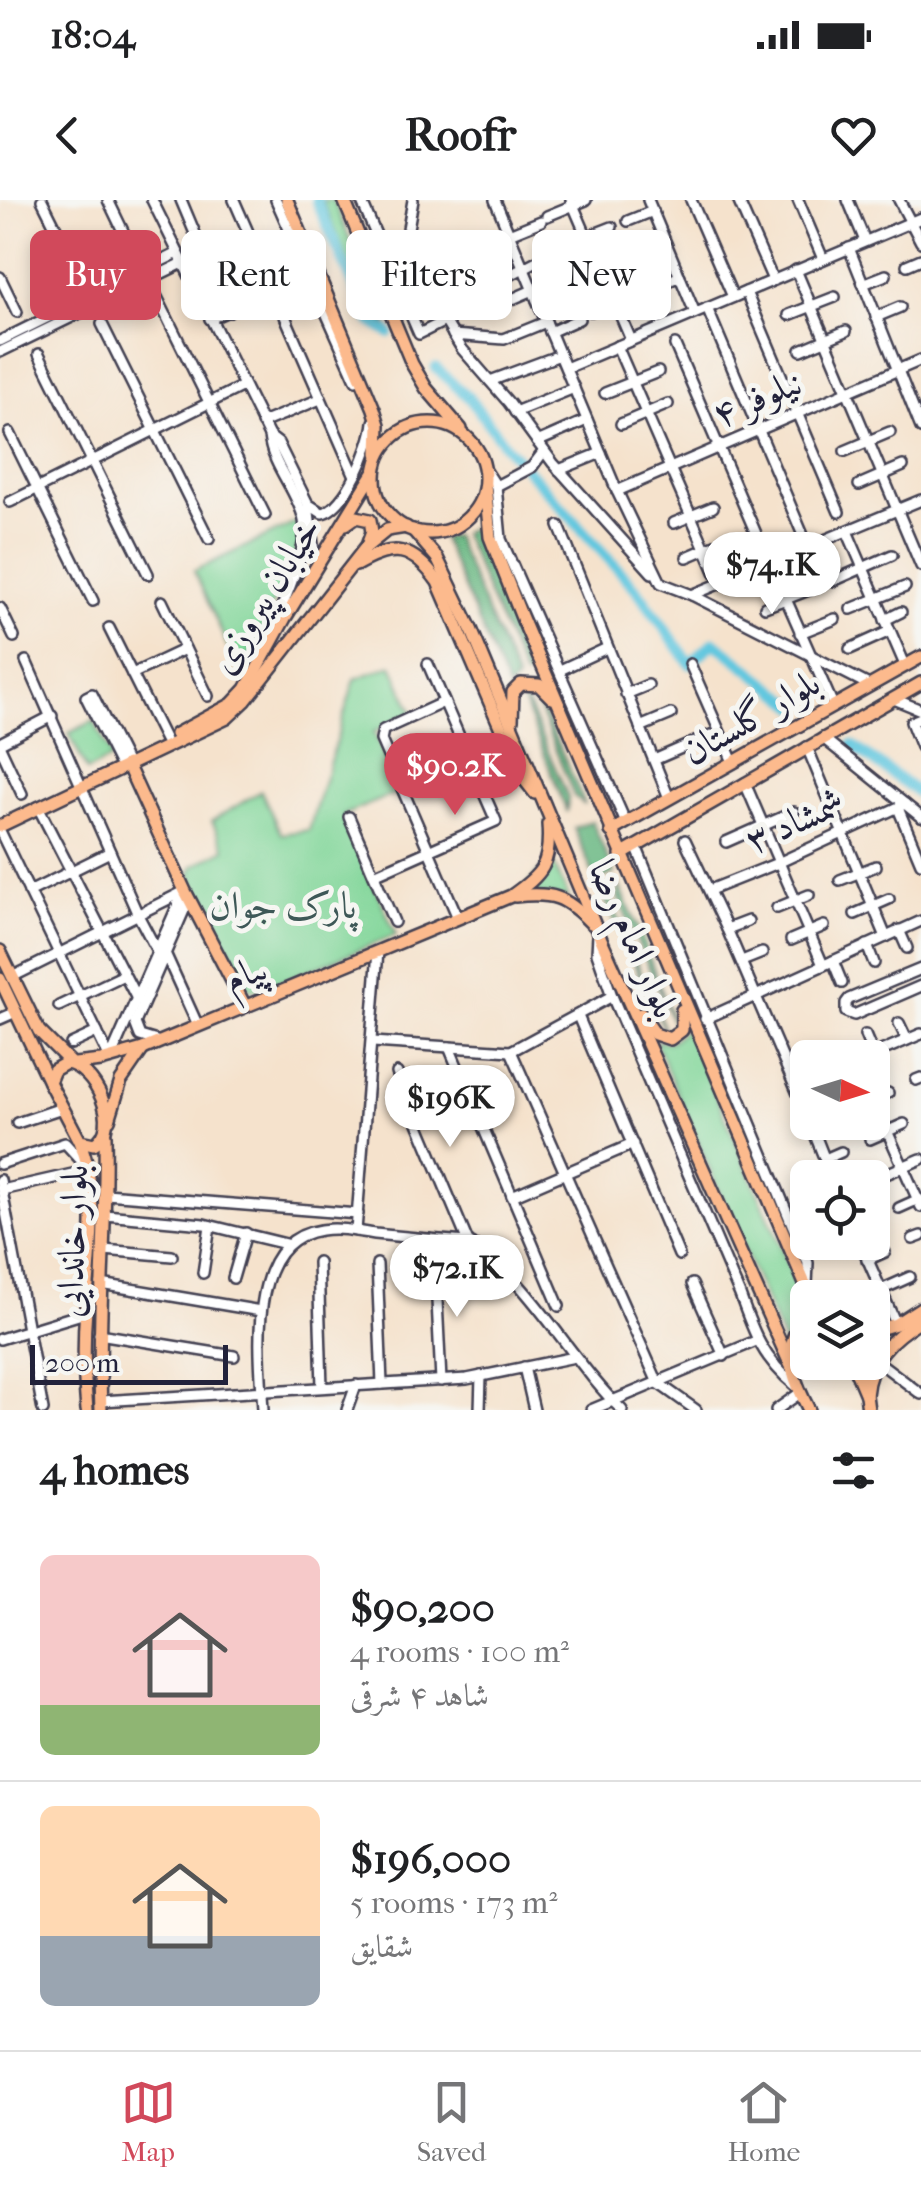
<!DOCTYPE html>
<meta charset="utf-8">
<style>
body{margin:0;font-family:"IM FELL French Canon",Amiri,serif;background:#f2f2f2;color:#202124;height:100vh;display:flex;flex-direction:column;font-size:38px;white-space:nowrap}
*{box-sizing:border-box;margin:0}
p{font-size:32px;color:#757577}
.icon{flex:none;width:55px;height:55px;fill:none;stroke:currentColor;stroke-width:2;stroke-linecap:round;stroke-linejoin:round}
.map{position:relative;height:1210px;overflow:hidden}
.drawer{display:flex;flex-direction:column;background:#fff;flex:1}
.drawer>*{flex:none}
.hud{position:absolute;left:30px;top:30px;width:862px;height:90px;display:flex;gap:20px}
.needle{width:65px;rotate:94deg}
.tools{position:absolute;left:790px;top:840px;display:grid;gap:20px}
.tools a{display:grid;place-items:center;width:100px;height:100px;border-radius:15px;background:#fff;box-shadow:0 5px 15px #0003;font-size:50px}
.scale{position:absolute;left:30px;bottom:25px;width:198px;box-sizing:border-box;padding-left:10px;border:5px solid #22223b;border-top:0;font-size:28px;line-height:35px;white-space:nowrap;color:#22223b;-webkit-text-stroke:8px #f6f6f2;paint-order:stroke}
.price{position:absolute;translate:-50% -85px;padding:0 22px;border-radius:35px;background:#fff;color:#222;font-size:32px;line-height:65px;filter:drop-shadow(0 2px 5px #0008)}
.price::after{content:'';position:absolute;left:50%;top:60px;width:30px;height:22px;margin-left:-15px;background:inherit;clip-path:polygon(0 0,100% 0,50% 100%)}
.price.on{background:#d1495b;color:#fff}
ul{padding:0;list-style:none}
li{display:flex;align-items:center;gap:30px;height:250px;padding:0 40px}
li+li{border-top:2px solid #e0e0e0}
li span{display:grid;place-items:center;flex:none;width:280px;height:200px;border-radius:15px;color:#555}
li>.icon{margin-inline-start:auto}
span .icon{width:120px;height:120px;fill:#fffc;stroke-width:1}
li b{font-size:42px}
h2{display:flex;justify-content:space-between;align-items:center;height:120px;padding:0 40px;font-size:42px}
.chip{padding:0 35px;border-radius:15px;background:#fff;box-shadow:0 5px 15px #0003;font-size:35px;line-height:90px}
.chip.on{background:#d1495b;color:#fff}
.status{display:flex;justify-content:space-between;align-items:center;height:70px;padding:0 50px;background:#fff;direction:ltr}
.status svg{height:28px;fill:currentColor}
header{display:flex;justify-content:space-between;align-items:center;height:130px;padding:0 40px;background:#fff;font-size:45px;font-weight:800}
.tab-bar{display:flex;justify-content:space-around;align-items:center;height:140px;border-top:2px solid #e0e0e0;background:#fff;font-size:28px;color:#757577}
.tab-bar a{display:grid;justify-items:center;gap:5px}
.tab-bar .on{color:#d1495b}
.map>svg:first-child{display:block}
.green{fill:#81d699;stroke:#527c6a;stroke-width:2.5}
.forest{fill:#68b781;stroke:#456c5e;stroke-width:2.5}
.lines{fill:none;stroke-linecap:round;stroke-linejoin:round}
.river{stroke:#62c7df;stroke-width:11}
.minor-casing{stroke:#423f51;stroke-width:14}
.major-casing{stroke:#423f51;stroke-width:16}
.minor{stroke:#fff;stroke-width:9}
.major{stroke:#fcba8d;stroke-width:11}
.labels{text-anchor:middle;dominant-baseline:central;stroke-width:10;stroke-linejoin:round;paint-order:stroke}
.street-label{font-size:38px;fill:#22223b;stroke:#f6f6f2}
.park-label{font-size:38px;fill:#3e5857;stroke:#f6f6f2}
</style>
<div class="status"><b>18:04</b><svg viewBox="0 0 49 12"><path d="M0 12V9h3v3zM5 12V6h3v6zM10 12V3h3v9zM15 12V0h3v12zM26 1h20v11H26zM47 4h2v5h-2z"/></svg></div>
<header><svg class="icon" aria-label="back" viewBox="0 0 24 24"><path d="M15 5l-7 7 7 7"/></svg>Roofr<svg class="icon" aria-label="heart" viewBox="0 0 24 24"><path d="M12 20l-8-8c-3-5 5-10 8-4 3-6 11-1 8 4z"/></svg></header>
<div class="map">
<svg width="921" height="1210" viewBox="0 0 921 1210">
<rect width="100%" height="100%" fill="#f6f6f2"/>
<filter id="ink" filterUnits="userSpaceOnUse"><feTurbulence type="fractalNoise" baseFrequency=".01" numOctaves="2"/><feDisplacementMap in="SourceGraphic" scale="20" xChannelSelector="R" yChannelSelector="G"/><feConvolveMatrix kernelMatrix="1 2 1 2 8 2 1 2 1" color-interpolation-filters="sRGB"/></filter>
<filter id="wash" filterUnits="userSpaceOnUse"><feTurbulence type="fractalNoise" baseFrequency=".0048" numOctaves="4" result="noise"/><feDisplacementMap in="SourceGraphic" scale="40" xChannelSelector="R" yChannelSelector="G"/><feGaussianBlur stdDeviation="2.25" result="paint"/><feColorMatrix in="noise" values="0 0 0 0 0 0 0 0 0 0 0 0 0 0 0 0 0 1.4 0 .05"/><feComposite in="paint" operator="in"/></filter>
<g filter="url(#wash)">
<rect width="100%" height="100%" fill="#f5e2cc"/>
<g class="green">
<path d="M 322,0 L 333,0 L 388,127 L 365,104 Z"/>
<path d="M 299,321 L 302,337 L 241,476 L 194,371 Z"/>
<path d="M 392,465 L 413,513 L 374,532 L 400,591 L 344,615 L 396,735 L 270,786 L 251,790 L 241,783 L 190,675 L 193,666 L 225,649 L 212,621 L 261,591 L 281,634 L 309,630 L 355,479 Z"/>
<path d="M 94,521 L 112,558 L 87,571 L 69,533 Z"/>
<path d="M 551,658 L 569,698 L 520,693 Z"/>
<path d="M 687,828 L 807,1107 L 807,1119 C 792,1123 784,1135 787,1151 L 655,841 L 670,842 Z"/>
</g>
<g class="forest">
<path d="M 474,326 L 478,344 L 538,477 L 524,477 L 462,333 Z"/>
<path d="M 454,336 L 517,480 L 508,489 L 442,338 Z"/>
<path d="M 532,492 L 537,497 L 585,605 L 574,596 Z"/>
<path d="M 523,494 L 568,597 L 567,612 L 522,499 Z"/>
<path d="M 592,621 L 614,673 L 596,681 L 574,628 Z"/>
<path d="M 618,683 L 640,732 L 675,827 L 618,698 Z"/>
<path d="M 601,691 L 611,700 L 665,830 L 663,828 Z"/>
</g>
<g class="lines">
<g class="river">
<path d="M 316,0 L 369,120 L 389,133"/>
<path d="M 436,168 L 470,199 L 503,243 L 638,391 L 690,464 L 714,442 L 798,507"/>
<path d="M 852,545 L 921,595"/>
</g>
</g>
</g>
<g filter="url(#ink)">
<g class="lines">
<defs>
<g id="minor">
<path d="M 42,0 L 83,82"/>
<path d="M 108,0 L 135,56"/>
<path d="M 152,0 L 269,236 C 272,265 295,288 303,316 C 312,345 281,407 270,436"/>
<path d="M 181,0 L 228,112"/>
<path d="M 234,0 L 355,276"/>
<path d="M 276,0 L 356,180"/>
<path d="M 361,0 L 419,134 L 445,121 L 495,83 L 552,53"/>
<path d="M 495,0 L 617,291 L 661,383 L 692,395 L 869,485"/>
<path d="M 571,0 L 631,140"/>
<path d="M 648,0 L 695,113"/>
<path d="M 691,0 L 733,97"/>
<path d="M 738,0 L 773,80"/>
<path d="M 798,0 L 823,59"/>
<path d="M 848,0 L 865,41"/>
<path d="M 899,0 L 921,42"/>
<path d="M 547,16 L 586,0"/>
<path d="M 628,21 L 653,11"/>
<path d="M 509,34 L 541,21"/>
<path d="M 561,47 L 612,27"/>
<path d="M 849,48 L 921,228"/>
<path d="M 233,52 L 253,44"/>
<path d="M 907,65 L 921,59"/>
<path d="M 796,70 L 921,366"/>
<path d="M 0,77 L 17,112"/>
<path d="M 575,82 L 624,60"/>
<path d="M 863,84 L 886,75"/>
<path d="M 398,86 L 413,0"/>
<path d="M 658,86 L 680,76"/>
<path d="M 746,92 L 839,312"/>
<path d="M 156,95 L 265,315"/>
<path d="M 537,100 L 568,86"/>
<path d="M 494,107 L 533,90"/>
<path d="M 707,108 L 808,347"/>
<path d="M 591,111 L 632,94"/>
<path d="M 789,115 L 835,97"/>
<path d="M 876,117 L 900,107"/>
<path d="M 210,119 L 273,91"/>
<path d="M 445,121 L 462,149 L 509,203 L 553,263 L 652,373"/>
<path d="M 102,124 L 209,339"/>
<path d="M 550,132 L 579,119"/>
<path d="M 453,135 L 504,139 L 546,122"/>
<path d="M 0,141 L 178,53"/>
<path d="M 675,145 L 760,343"/>
<path d="M 617,146 L 720,383"/>
<path d="M 801,150 L 846,131"/>
<path d="M 0,152 L 183,63"/>
<path d="M 39,154 L 148,374"/>
<path d="M 566,168 L 921,18"/>
<path d="M 490,181 L 560,155"/>
<path d="M 605,193 L 658,172"/>
<path d="M 515,212 L 574,188"/>
<path d="M 262,223 L 320,199"/>
<path d="M 621,224 L 668,204"/>
<path d="M 10,233 L 93,401"/>
<path d="M 269,236 L 278,243 L 308,304 L 314,352 L 319,357 L 324,355"/>
<path d="M 537,242 L 587,220"/>
<path d="M 845,251 L 890,232"/>
<path d="M 485,269 L 496,286 L 501,339 L 626,623"/>
<path d="M 559,270 L 601,253"/>
<path d="M 859,285 L 903,266"/>
<path d="M 496,286 L 532,267 L 544,251"/>
<path d="M 617,291 L 921,160"/>
<path d="M 10,302 L 243,186"/>
<path d="M 308,304 L 322,313 C 346,309 372,245 374,222"/>
<path d="M 674,323 L 713,307"/>
<path d="M 559,326 L 669,598"/>
<path d="M 847,331 L 905,465"/>
<path d="M 687,357 L 722,342"/>
<path d="M 770,363 L 833,505"/>
<path d="M 833,381 L 892,355"/>
<path d="M 692,395 L 921,300"/>
<path d="M 162,401 L 208,496"/>
<path d="M 765,407 L 814,388"/>
<path d="M 0,408 L 14,437"/>
<path d="M 851,409 L 905,387"/>
<path d="M 885,420 L 901,412"/>
<path d="M 109,428 L 165,540"/>
<path d="M 800,433 L 835,419"/>
<path d="M 850,449 L 890,431"/>
<path d="M 26,461 L 138,715 L 157,751"/>
<path d="M 428,464 L 462,543"/>
<path d="M 690,464 L 733,562"/>
<path d="M 560,470 L 607,448"/>
<path d="M 132,474 L 185,449"/>
<path d="M 626,494 L 648,485"/>
<path d="M 894,499 L 921,510"/>
<path d="M 444,502 L 383,530 L 381,540 L 458,718"/>
<path d="M 921,518 L 911,522 L 921,547"/>
<path d="M 640,527 L 671,514"/>
<path d="M 823,538 L 921,617"/>
<path d="M 0,543 L 52,516"/>
<path d="M 0,547 L 22,594"/>
<path d="M 807,547 L 886,737"/>
<path d="M 654,560 L 711,535"/>
<path d="M 121,567 L 86,497 L 92,494 L 127,564"/>
<path d="M 745,583 L 823,765"/>
<path d="M 38,607 L 137,799"/>
<path d="M 898,608 L 921,663"/>
<path d="M 349,617 L 394,722"/>
<path d="M 0,631 L 110,859"/>
<path d="M 685,640 L 727,729 L 808,917"/>
<path d="M 726,642 L 794,612"/>
<path d="M 636,646 L 808,1063 L 807,1085"/>
<path d="M 374,675 L 496,621 L 475,573"/>
<path d="M 840,680 L 876,666"/>
<path d="M 710,690 L 778,663 L 905,604"/>
<path d="M 29,692 L 110,652"/>
<path d="M 777,708 L 809,695"/>
<path d="M 855,714 L 889,699"/>
<path d="M 727,729 L 748,721"/>
<path d="M 899,730 L 907,748"/>
<path d="M 598,734 L 597,753 L 612,796 L 740,1095 C 754,1134 763,1159 796,1186"/>
<path d="M 791,740 L 824,726"/>
<path d="M 867,745 L 874,763"/>
<path d="M 165,753 L 198,826"/>
<path d="M 742,761 L 762,753"/>
<path d="M 833,761 L 842,783"/>
<path d="M 921,769 L 849,799 L 846,803 L 846,812 L 854,815 L 921,786"/>
<path d="M 12,777 L 185,691"/>
<path d="M 59,806 L 124,775"/>
<path d="M 578,816 L 679,1055"/>
<path d="M 0,819 L 16,812"/>
<path d="M 705,819 L 921,721"/>
<path d="M 899,823 L 907,840"/>
<path d="M 865,835 L 873,854"/>
<path d="M 160,842 L 140,836 L 135,823 L 189,699"/>
<path d="M 373,842 L 511,851 L 612,796"/>
<path d="M 71,844 L 97,832"/>
<path d="M 449,847 L 559,1106"/>
<path d="M 511,851 L 658,1183 L 696,1210"/>
<path d="M 865,858 L 921,834"/>
<path d="M 110,859 L 183,693"/>
<path d="M 397,873 L 468,1042"/>
<path d="M 916,880 L 921,878"/>
<path d="M 872,897 L 921,1007"/>
<path d="M 872,899 L 888,893"/>
<path d="M 810,922 L 832,978"/>
<path d="M 17,923 L 62,908"/>
<path d="M 870,939 L 904,924"/>
<path d="M 825,959 L 841,952"/>
<path d="M 0,964 L 65,943 L 88,968"/>
<path d="M 0,980 L 43,1210"/>
<path d="M 872,980 L 921,959"/>
<path d="M 2,990 L 90,970"/>
<path d="M 106,994 L 358,1014"/>
<path d="M 512,996 L 633,944"/>
<path d="M 899,1008 L 919,999"/>
<path d="M 105,1015 L 204,1024 L 286,1044"/>
<path d="M 356,1031 L 378,751"/>
<path d="M 913,1039 L 921,1036"/>
<path d="M 860,1042 L 896,1124"/>
<path d="M 104,1050 L 172,1056"/>
<path d="M 435,1060 L 441,1181"/>
<path d="M 867,1060 L 885,1052"/>
<path d="M 318,1062 L 322,1187"/>
<path d="M 377,1064 L 382,1184"/>
<path d="M 203,1073 L 210,1026"/>
<path d="M 233,1078 L 246,1033"/>
<path d="M 101,1084 L 261,1111"/>
<path d="M 692,1084 L 724,1156"/>
<path d="M 881,1090 L 910,1077"/>
<path d="M 99,1134 L 234,1156"/>
<path d="M 0,1139 L 85,1113"/>
<path d="M 876,1160 L 921,1194"/>
<path d="M 524,1167 L 534,1210"/>
<path d="M 101,1201 L 467,1179 L 575,1157"/>
<path d="M 263,1210 C 260,1154 245,1041 321,1030 C 339,1027 357,1031 375,1034 C 406,1037 437,1040 468,1042 C 525,1072 572,1163 622,1210"/>
<path d="M 347,1210 L 356,1185"/>
<path d="M 480,1210 L 481,1176"/>
<path d="M 591,1210 L 756,1141"/>
<path d="M 776,1210 L 800,1193"/>
</g>
<g id="major">
<path d="M 287,0 L 374,209 L 379,225 L 378,253"/>
<path d="M 344,0 L 412,164 L 426,188 L 461,229"/>
<circle cx="430" cy="278" r="55"/>
<path d="M 485,285 L 490,337 L 522,418 L 811,1098"/>
<path d="M 346,324 L 356,317 L 370,320 L 372,332 L 368,343"/>
<path d="M 413,330 L 437,358 L 472,431 L 596,728 L 795,1175"/>
<path d="M 356,365 C 394,343 412,346 438,382 L 521,575 L 535,593"/>
<path d="M 512,520 L 513,492 L 521,484 L 539,485 L 552,498"/>
<path d="M 176,534 L 232,504 L 246,489 L 285,418 L 375,271"/>
<path d="M 127,564 L 185,691 L 245,806"/>
<path d="M 0,626 L 227,518 L 245,501 L 366,347 L 387,330 L 406,327"/>
<path d="M 611,631 L 921,457"/>
<path d="M 621,655 L 921,483"/>
<path d="M 515,696 C 553,692 565,696 591,723"/>
<path d="M 0,751 L 39,831 L 70,862"/>
<path d="M 0,779 L 49,882"/>
<path d="M 641,814 L 655,834 L 670,839 L 682,830 L 682,810"/>
<path d="M 66,863 C 94,866 124,927 94,944 L 80,941 L 49,882 L 54,870 Z"/>
<path d="M 75,864 L 101,861 L 143,849 L 511,696 C 543,674 551,664 548,624"/>
<path d="M 109,920 L 121,881 L 143,849"/>
<path d="M 80,941 C 100,997 90,1051 86,1109 C 83,1143 84,1176 87,1210"/>
<path d="M 808,1124 L 796,1132 C 783,1157 797,1187 809,1210"/>
<path d="M 872,1131 L 896,1124 L 921,1108"/>
<path d="M 852,1162 L 866,1195 L 868,1210"/>
<path d="M 866,1195 C 869,1159 891,1138 921,1120"/>
<path d="M 101,1210 C 97,1118 107,1027 105,935"/>
</g>
</defs>
<use href="#minor" class="minor-casing"/>
<use href="#major" class="major-casing"/>
<use href="#minor" class="minor"/>
<use href="#major" class="major"/>
</g>
</g>
<g class="labels">
<g class="street-label">
<text transform="translate(757 198) rotate(-23)">نیلوفر ۴</text>
<text transform="translate(265 395) rotate(-58)">خیابان پیروزی</text>
<text transform="translate(751 517) rotate(-30)">بلوار گلستان</text>
<text transform="translate(795 621) rotate(-24)">شمشاد ۳</text>
<text transform="translate(634 739) rotate(66)">بلوار امام رضا</text>
<text transform="translate(246 773) rotate(-22)">پیام</text>
<text transform="translate(72 1041) rotate(-88)">بلوار خاندایی</text>
</g>
<g class="park-label">
<text x="283" y="705">پارک جوان</text>
</g>
</g>
</svg>
<div class="tools">
<a><svg class="needle" viewBox="-14 -14 28 28"><path d="M0-13l5 13h-10z" fill="#e53935"/><path d="M0 13l5-13h-10z" fill="#757577"/></svg></a>
<a><svg class="icon" aria-label="locate" viewBox="0 0 24 24"><circle cx="12" cy="12" r="6"/><path d="M12 2v4M12 18v4M2 12h4M18 12h4"/></svg></a>
<a><svg class="icon" aria-label="layers" viewBox="0 0 24 24"><path d="M12 4l9 5-9 5-9-5zM3 14l9 5 9-5"/></svg></a>
</div>
<div class="scale">200 m</div>
<b class="price" style="left:772px;top:417px">$74.1K</b>
<b class="price on" style="left:455px;top:618px">$90.2K</b>
<b class="price" style="left:450px;top:950px">$196K</b>
<b class="price" style="left:457px;top:1120px">$72.1K</b>
<div class="hud">
<a class="chip on">Buy</a>
<a class="chip">Rent</a>
<a class="chip">Filters</a>
<a class="chip">New</a>
</div>
</div>
<section class="drawer">
<h2>4 homes<svg class="icon" aria-label="filters" viewBox="0 0 24 24"><path d="M4 7h16M4 17h16"/><circle cx="9" cy="7" r="2"/><circle cx="15" cy="17" r="2"/></svg></h2>
<ul>
<li><span style="background:linear-gradient(#f6c9c9 75%,#8fb573 0)"><svg class="icon" aria-label="home" viewBox="0 0 24 24"><path d="M3 11l9-7 9 7M6 9v11h12V9"/></svg></span><div><b>$90,200</b><p>4 rooms · 100 m²</p><p>شاهد ۴ شرقی</p></div></li>
<li><span style="background:linear-gradient(#ffd9b3 65%,#9aa5b1 0)"><svg class="icon" aria-label="home" viewBox="0 0 24 24"><path d="M3 11l9-7 9 7M6 9v11h12V9"/></svg></span><div><b>$196,000</b><p>5 rooms · 173 m²</p><p>شقایق</p></div></li>
</ul>
</section>
<nav class="tab-bar">
<a class="on"><svg class="icon" aria-label="map" viewBox="0 0 24 24"><path d="M3 6l6-2 6 2 6-2v14l-6 2-6-2-6 2zM9 4v14M15 6v14"/></svg>Map</a>
<a><svg class="icon" aria-label="saved" viewBox="0 0 24 24"><path d="M7 4h10v16l-5-4-5 4z"/></svg>Saved</a>
<a><svg class="icon" aria-label="home" viewBox="0 0 24 24"><path d="M3 11l9-7 9 7M6 9v11h12V9"/></svg>Home</a>
</nav>
